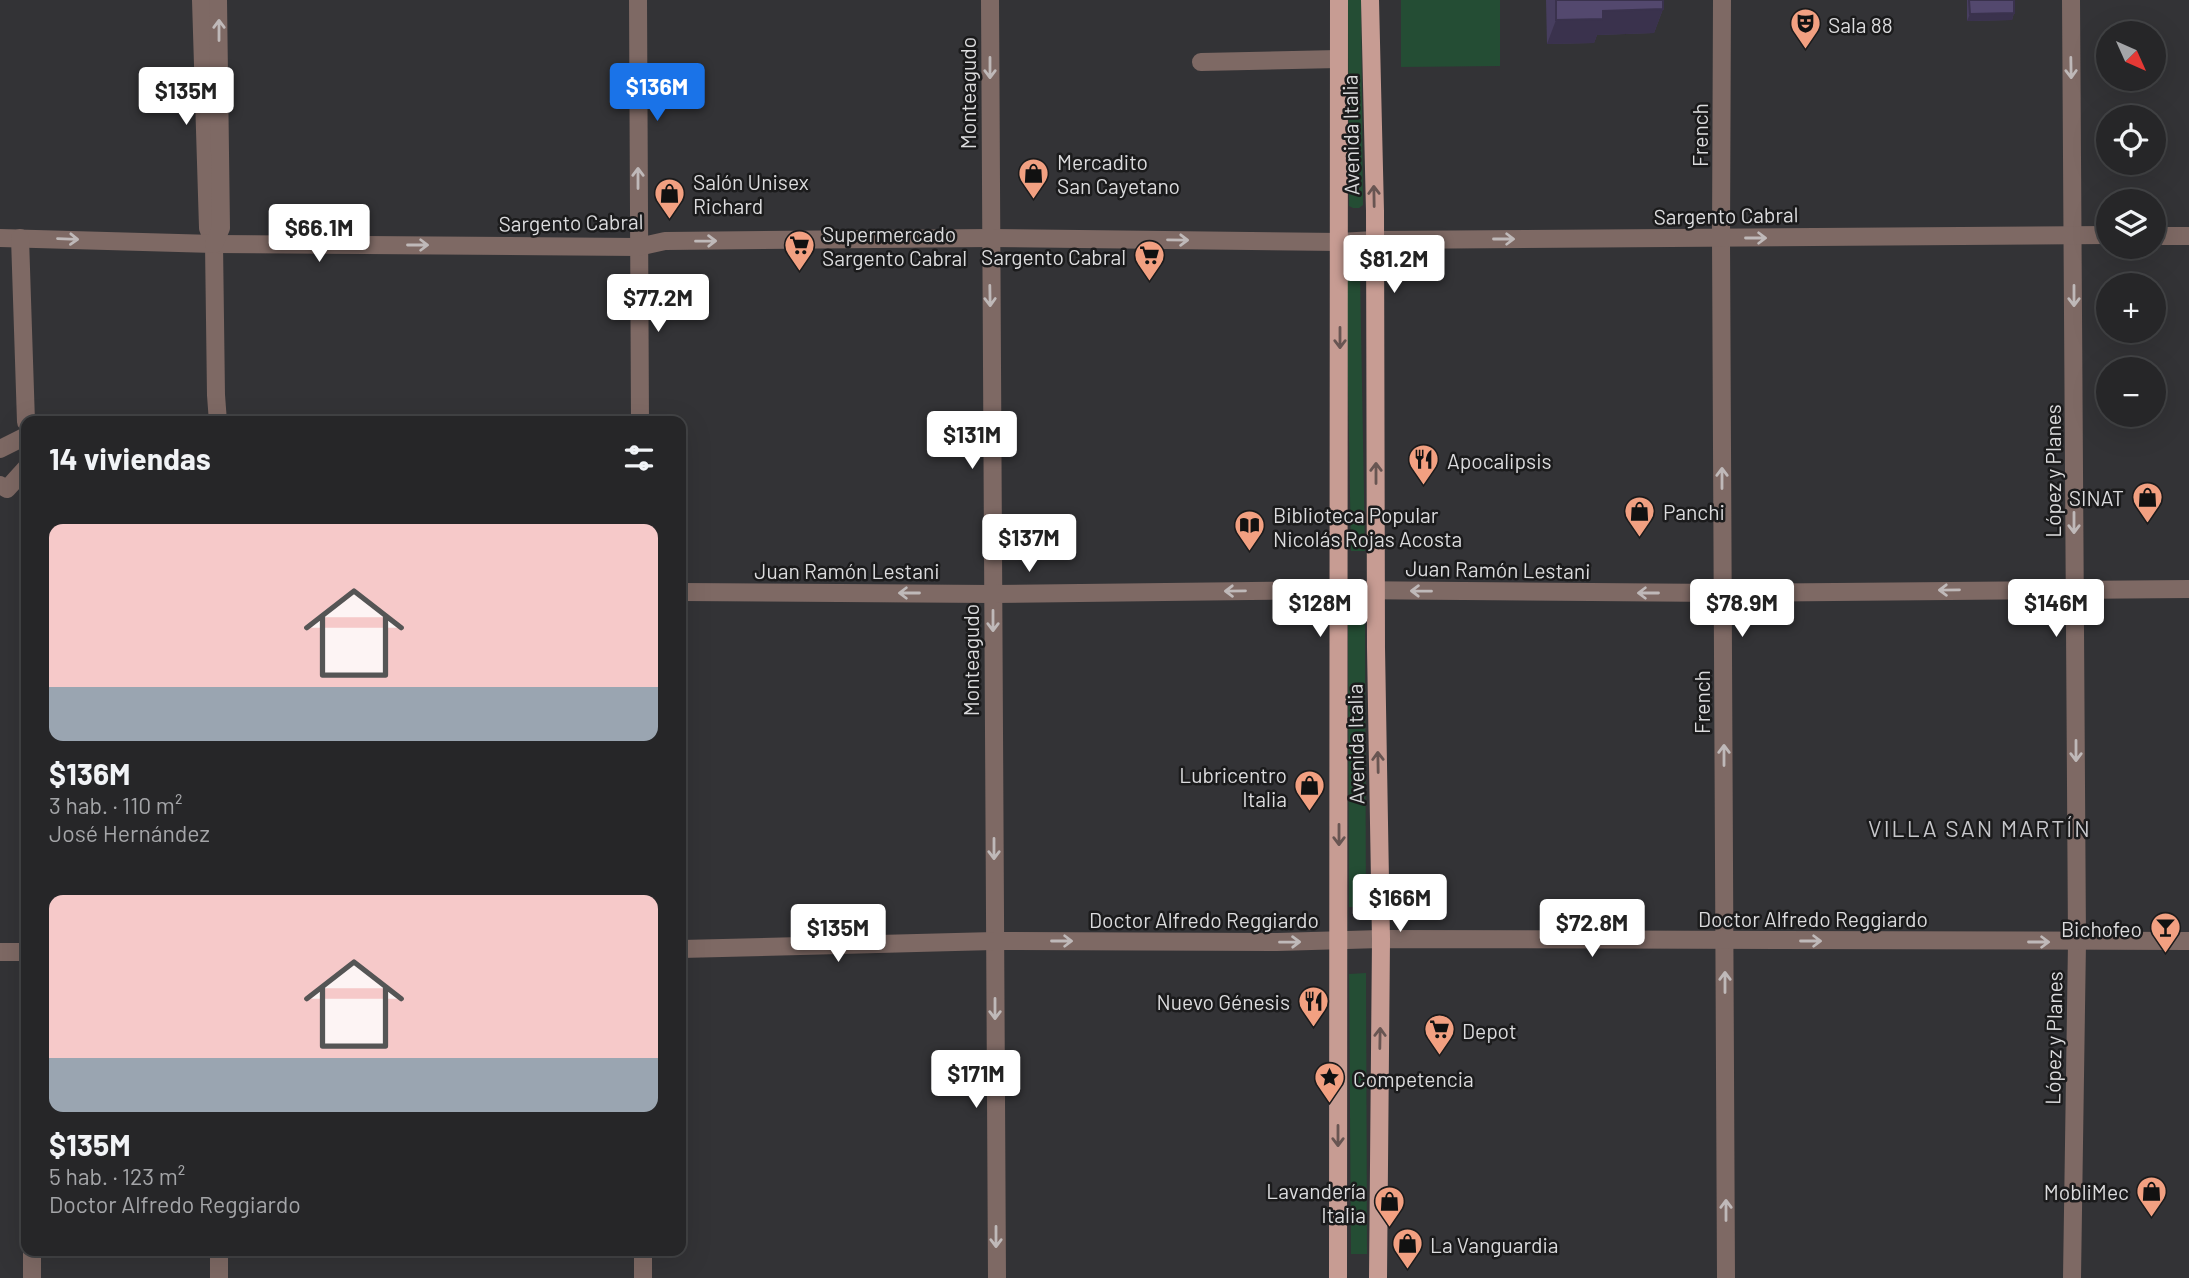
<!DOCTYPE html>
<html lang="es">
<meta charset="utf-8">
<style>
body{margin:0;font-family:Barlow,sans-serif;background:#2e2e30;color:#f1f3f6;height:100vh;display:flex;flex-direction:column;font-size:26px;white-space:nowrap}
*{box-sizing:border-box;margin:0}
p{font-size:23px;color:#a4a5a8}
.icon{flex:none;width:38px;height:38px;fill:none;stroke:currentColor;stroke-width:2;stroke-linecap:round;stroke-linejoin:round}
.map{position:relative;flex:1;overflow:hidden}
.sheet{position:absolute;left:21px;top:416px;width:665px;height:840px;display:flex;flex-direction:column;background:#262628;border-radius:14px;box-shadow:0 7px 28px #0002,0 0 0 2px #424345}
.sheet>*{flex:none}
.needle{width:46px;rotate:135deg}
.buttons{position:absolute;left:2096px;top:21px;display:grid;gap:14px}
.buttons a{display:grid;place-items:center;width:70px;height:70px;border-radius:50%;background:#262628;box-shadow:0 7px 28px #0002,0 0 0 2px #424345;font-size:35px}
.price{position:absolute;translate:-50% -60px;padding:0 16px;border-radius:7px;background:#fff;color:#222;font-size:23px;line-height:46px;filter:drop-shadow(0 2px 4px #0008)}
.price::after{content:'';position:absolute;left:50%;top:42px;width:21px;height:16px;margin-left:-10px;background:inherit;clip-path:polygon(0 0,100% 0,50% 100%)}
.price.selected{background:#1a73e8;color:#fff}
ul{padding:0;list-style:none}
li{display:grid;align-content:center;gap:14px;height:371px;padding:0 28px}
li span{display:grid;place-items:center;height:217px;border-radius:14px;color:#555}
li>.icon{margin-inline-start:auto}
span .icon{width:126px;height:126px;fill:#fffc;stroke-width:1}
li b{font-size:30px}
h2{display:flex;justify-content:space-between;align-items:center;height:84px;padding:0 28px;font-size:30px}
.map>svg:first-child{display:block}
.green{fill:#244d34}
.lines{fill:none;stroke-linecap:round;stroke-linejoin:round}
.minor{stroke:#7e6964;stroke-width:18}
.major{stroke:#c79c93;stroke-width:18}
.wall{fill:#473e5f}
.shaded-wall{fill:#3a324d}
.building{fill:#53486e;stroke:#3a324d;stroke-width:2}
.oneway{stroke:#bfb9b9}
.oneway2{stroke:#685552}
.labels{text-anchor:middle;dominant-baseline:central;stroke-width:5;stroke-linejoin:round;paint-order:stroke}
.poi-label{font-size:21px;fill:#dbdbdd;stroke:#1b1b1c;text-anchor:start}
.street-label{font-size:21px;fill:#dbdbdd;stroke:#1b1b1c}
.neighbourhood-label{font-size:23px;letter-spacing:2px;fill:#c6c6ca;stroke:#1b1b1c}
</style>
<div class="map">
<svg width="2189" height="1278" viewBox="0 0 2189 1278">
<rect width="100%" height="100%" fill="#333336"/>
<g class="green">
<path d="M 1348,0 L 1361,0 L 1363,205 L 1359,208 L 1353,208 L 1349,206 Z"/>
<path d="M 1401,0 L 1500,0 L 1500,66 L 1401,67 Z"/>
<path d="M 1360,273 L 1365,551 L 1351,551 L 1346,274 Z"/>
<path d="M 1348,619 L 1365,619 L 1366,907 L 1349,907 Z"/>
<path d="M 1366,973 L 1367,1254 L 1351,1254 L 1349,974 Z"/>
</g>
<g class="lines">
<g class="minor">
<path d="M 201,0 L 208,228 L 214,244 L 216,395 L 218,422"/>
<path d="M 638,0 L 640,422"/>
<path d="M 990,0 L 997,1278"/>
<path d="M 1722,0 L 1721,238 L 1726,1278"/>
<path d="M 2071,0 L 2077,942 L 2072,1278"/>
<path d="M 1201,62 L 1338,59"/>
<path d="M 2154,236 L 2189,236"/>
<path d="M 0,238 L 214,244 L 638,247 L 665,241 L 989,238 L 1340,242 L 1374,240 L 2109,235"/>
<path d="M 20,238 L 26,422"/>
<path d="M 214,244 L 221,228 L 218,0"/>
<path d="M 0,449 L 26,436"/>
<path d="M 0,485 L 7,489 L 26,468"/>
<path d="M 681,592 L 993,594 L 1339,590 L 1723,593 L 2189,589"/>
<path d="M 681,949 L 994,941 L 1277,942 L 1381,939 L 2189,941"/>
<path d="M 0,952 L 26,952"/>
<path d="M 219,1251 L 219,1278"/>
<path d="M 643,1251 L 643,1278"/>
<path d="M 32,1278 L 32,1251"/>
</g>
<g class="major">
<path d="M 1370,0 L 1375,211 L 1376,648 L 1381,939 L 1378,1278"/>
<path d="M 1338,1278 L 1339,0"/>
</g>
</g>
<g class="wall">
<path d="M 1546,0 L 1663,0 L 1663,9 L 1654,33 L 1597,35 L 1594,43 L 1547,44 Z"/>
<path d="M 1967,0 L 2014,0 L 2014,13 L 2012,20 L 1967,21 Z"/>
</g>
<g class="shaded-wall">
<path d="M 1663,9 L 1654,33 L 1597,35 L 1594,43 L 1547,44 L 1556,20 L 1603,11 Z"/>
<path d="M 2014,13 L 2012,20 L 1967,21 L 1970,14 Z"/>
</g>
<g class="building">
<path d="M 1556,0 L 1663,0 L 1663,9 L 1603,11 L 1603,19 L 1556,20 Z"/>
<path d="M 1969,0 L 2014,0 L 2014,13 L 1970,14 Z"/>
</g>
<defs><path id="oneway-shaft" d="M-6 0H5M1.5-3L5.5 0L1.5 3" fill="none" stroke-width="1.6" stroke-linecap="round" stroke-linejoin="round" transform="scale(1.75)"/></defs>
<g class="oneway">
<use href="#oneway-shaft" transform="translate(219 30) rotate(-90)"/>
<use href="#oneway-shaft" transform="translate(990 68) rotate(90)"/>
<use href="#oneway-shaft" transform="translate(2071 68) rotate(89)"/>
<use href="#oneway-shaft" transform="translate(638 178) rotate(-90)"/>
<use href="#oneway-shaft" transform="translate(1756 238)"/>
<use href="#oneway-shaft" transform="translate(68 239) rotate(2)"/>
<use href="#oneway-shaft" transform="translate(1504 239)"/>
<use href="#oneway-shaft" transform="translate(1178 240) rotate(1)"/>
<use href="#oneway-shaft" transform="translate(706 241) rotate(-1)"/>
<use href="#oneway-shaft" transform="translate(418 245)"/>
<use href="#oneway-shaft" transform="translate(990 296) rotate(89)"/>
<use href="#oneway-shaft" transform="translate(2074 296) rotate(90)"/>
<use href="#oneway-shaft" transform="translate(1722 478) rotate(-90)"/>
<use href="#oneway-shaft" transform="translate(2074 523) rotate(90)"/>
<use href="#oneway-shaft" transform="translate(1949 590) rotate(179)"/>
<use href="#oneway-shaft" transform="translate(1235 591) rotate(179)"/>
<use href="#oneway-shaft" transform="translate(1421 591) rotate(-179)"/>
<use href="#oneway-shaft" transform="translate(909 593) rotate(-180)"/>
<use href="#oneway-shaft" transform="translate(1648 593) rotate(-180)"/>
<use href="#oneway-shaft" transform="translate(993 621) rotate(90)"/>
<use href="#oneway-shaft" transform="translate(2076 751) rotate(90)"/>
<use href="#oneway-shaft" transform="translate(1724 755) rotate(-90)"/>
<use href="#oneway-shaft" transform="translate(994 849) rotate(90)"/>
<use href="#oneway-shaft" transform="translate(1062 941)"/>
<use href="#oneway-shaft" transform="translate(1811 941)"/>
<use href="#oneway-shaft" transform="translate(1290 942) rotate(-1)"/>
<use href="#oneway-shaft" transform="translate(2039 942)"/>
<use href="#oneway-shaft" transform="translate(1725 982) rotate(-90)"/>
<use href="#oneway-shaft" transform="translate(995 1009) rotate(90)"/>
<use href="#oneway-shaft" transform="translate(1726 1210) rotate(-90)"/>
<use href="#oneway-shaft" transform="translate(996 1237) rotate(90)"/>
</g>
<g class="oneway2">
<use href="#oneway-shaft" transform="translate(1374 196) rotate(-91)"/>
<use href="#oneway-shaft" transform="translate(1340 338) rotate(90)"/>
<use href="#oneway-shaft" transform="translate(1376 473) rotate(-90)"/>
<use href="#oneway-shaft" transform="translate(1378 762) rotate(-91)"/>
<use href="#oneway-shaft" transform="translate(1339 835) rotate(90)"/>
<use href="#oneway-shaft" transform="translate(1380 1038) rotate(-89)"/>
<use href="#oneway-shaft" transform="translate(1338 1136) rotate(90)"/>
</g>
<defs>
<symbol id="theatre-pin" viewBox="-11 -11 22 30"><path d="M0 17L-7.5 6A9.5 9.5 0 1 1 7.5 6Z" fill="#f2a081" stroke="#1b1b1c"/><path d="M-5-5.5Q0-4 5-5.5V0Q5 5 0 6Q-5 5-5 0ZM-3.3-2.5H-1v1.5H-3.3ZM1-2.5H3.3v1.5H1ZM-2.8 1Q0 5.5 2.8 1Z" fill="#111"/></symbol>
<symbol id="shop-pin" viewBox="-11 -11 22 30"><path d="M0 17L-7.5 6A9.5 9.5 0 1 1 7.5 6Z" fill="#f2a081" stroke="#1b1b1c"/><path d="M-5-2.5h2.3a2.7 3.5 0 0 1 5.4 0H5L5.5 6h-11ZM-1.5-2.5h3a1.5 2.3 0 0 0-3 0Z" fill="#111"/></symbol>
<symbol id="supermarket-pin" viewBox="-11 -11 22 30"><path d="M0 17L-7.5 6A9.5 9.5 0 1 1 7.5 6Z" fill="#f2a081" stroke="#1b1b1c"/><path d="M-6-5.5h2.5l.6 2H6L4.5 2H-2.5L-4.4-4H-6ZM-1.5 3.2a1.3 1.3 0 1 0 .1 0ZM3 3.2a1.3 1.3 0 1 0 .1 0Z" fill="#111"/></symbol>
<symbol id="restaurant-pin" viewBox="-11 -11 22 30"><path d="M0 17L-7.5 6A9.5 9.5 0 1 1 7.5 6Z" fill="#f2a081" stroke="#1b1b1c"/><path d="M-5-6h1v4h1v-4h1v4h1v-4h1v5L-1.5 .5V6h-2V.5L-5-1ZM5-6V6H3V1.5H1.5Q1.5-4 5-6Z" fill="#111"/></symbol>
<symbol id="library-pin" viewBox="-11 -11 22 30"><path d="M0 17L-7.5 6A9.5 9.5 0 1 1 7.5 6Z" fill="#f2a081" stroke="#1b1b1c"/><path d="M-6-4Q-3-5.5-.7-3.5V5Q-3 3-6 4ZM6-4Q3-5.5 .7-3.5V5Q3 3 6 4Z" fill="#111"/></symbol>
<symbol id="bar-pin" viewBox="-11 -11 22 30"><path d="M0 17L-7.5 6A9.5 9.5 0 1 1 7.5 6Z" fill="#f2a081" stroke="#1b1b1c"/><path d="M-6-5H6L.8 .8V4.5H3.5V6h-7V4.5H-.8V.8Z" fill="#111"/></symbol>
<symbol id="sight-pin" viewBox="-11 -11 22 30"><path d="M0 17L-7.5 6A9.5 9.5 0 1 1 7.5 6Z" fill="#f2a081" stroke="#1b1b1c"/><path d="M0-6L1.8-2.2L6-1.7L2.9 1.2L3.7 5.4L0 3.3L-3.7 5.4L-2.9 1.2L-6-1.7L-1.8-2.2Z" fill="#111"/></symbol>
</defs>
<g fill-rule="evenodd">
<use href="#theatre-pin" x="1788" y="6" width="35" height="47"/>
<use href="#shop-pin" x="1016" y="156" width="35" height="47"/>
<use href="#shop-pin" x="652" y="176" width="35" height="47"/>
<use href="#supermarket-pin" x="782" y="228" width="35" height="47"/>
<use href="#supermarket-pin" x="1132" y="238" width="35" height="47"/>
<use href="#restaurant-pin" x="1406" y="442" width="35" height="47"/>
<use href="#shop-pin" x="2130" y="480" width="35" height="47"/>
<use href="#shop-pin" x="1622" y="494" width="35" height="47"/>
<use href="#library-pin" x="1232" y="508" width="35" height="47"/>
<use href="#shop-pin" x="1292" y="768" width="35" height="47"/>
<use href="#bar-pin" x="2148" y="910" width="35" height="47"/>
<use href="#restaurant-pin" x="1296" y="984" width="35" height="47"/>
<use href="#supermarket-pin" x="1422" y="1012" width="35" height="47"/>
<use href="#sight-pin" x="1312" y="1060" width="35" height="47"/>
<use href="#shop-pin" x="2134" y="1174" width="35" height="47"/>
<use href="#shop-pin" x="1372" y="1184" width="35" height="47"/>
<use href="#shop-pin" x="1390" y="1226" width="35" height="47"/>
</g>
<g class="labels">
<g class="poi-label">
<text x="1828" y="24">Sala 88</text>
<text x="1057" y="161">Mercadito<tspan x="1057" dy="24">San Cayetano</tspan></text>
<text x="693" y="181">Salón Unisex<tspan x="693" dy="24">Richard</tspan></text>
<text x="822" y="233">Supermercado<tspan x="822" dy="24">Sargento Cabral</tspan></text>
<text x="1126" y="256" text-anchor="end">Sargento Cabral</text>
<text x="1447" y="460">Apocalipsis</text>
<text x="2124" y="497" text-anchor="end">SINAT</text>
<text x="1663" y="511">Panchi</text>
<text x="1273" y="514">Biblioteca Popular<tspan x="1273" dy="24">Nicolás Rojas Acosta</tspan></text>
<text x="1287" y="774" text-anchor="end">Lubricentro<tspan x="1287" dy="24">Italia</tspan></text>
<text x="2142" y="928" text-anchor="end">Bichofeo</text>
<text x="1290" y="1001" text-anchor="end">Nuevo Génesis</text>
<text x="1462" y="1030">Depot</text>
<text x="1353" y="1078">Competencia</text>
<text x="1366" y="1190" text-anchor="end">Lavandería<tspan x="1366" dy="24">Italia</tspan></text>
<text x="2129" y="1191" text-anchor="end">MobliMec</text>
<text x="1430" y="1244">La Vanguardia</text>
</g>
<g class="street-label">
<text transform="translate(967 93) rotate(-90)">Monteagudo</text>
<text transform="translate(1350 135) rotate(-91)">Avenida Italia</text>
<text transform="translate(1699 135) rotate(-90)">French</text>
<text transform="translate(1726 215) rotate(-1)">Sargento Cabral</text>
<text transform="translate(571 222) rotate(-1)">Sargento Cabral</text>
<text transform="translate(2052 471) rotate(-90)">López y Planes</text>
<text transform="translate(1498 569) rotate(1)">Juan Ramón Lestani</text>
<text x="847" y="570">Juan Ramón Lestani</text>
<text transform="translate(970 660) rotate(-90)">Monteagudo</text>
<text transform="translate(1701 702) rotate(-90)">French</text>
<text transform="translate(1355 744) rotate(-91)">Avenida Italia</text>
<text x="1813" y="918">Doctor Alfredo Reggiardo</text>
<text x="1204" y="919">Doctor Alfredo Reggiardo</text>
<text transform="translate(2053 1038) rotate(-89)">López y Planes</text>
</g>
<g class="neighbourhood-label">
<text x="1980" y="828">VILLA SAN MARTÍN</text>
</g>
</g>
</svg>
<div class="buttons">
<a><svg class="needle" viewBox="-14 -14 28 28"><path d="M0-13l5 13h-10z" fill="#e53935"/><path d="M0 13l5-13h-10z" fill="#a4a5a8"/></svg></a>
<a><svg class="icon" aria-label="locate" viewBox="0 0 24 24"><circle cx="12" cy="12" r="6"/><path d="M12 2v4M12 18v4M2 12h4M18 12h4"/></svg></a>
<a><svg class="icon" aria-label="layers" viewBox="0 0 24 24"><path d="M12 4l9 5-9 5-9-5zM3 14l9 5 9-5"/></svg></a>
<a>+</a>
<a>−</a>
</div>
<b class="price selected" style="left:657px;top:123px">$136M</b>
<b class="price" style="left:186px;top:127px">$135M</b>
<b class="price" style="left:319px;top:264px">$66.1M</b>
<b class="price" style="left:1394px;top:295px">$81.2M</b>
<b class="price" style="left:658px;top:334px">$77.2M</b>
<b class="price" style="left:972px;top:471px">$131M</b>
<b class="price" style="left:1029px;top:574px">$137M</b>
<b class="price" style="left:1320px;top:639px">$128M</b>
<b class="price" style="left:1742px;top:639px">$78.9M</b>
<b class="price" style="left:2056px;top:639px">$146M</b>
<b class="price" style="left:1400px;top:934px">$166M</b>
<b class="price" style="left:1592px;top:959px">$72.8M</b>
<b class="price" style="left:838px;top:964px">$135M</b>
<b class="price" style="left:976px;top:1110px">$171M</b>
<section class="sheet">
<h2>14 viviendas<svg class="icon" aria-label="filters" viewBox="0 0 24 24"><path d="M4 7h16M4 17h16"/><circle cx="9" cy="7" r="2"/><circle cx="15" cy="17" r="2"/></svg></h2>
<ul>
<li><span style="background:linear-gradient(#f6c9c9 75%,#9aa5b1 0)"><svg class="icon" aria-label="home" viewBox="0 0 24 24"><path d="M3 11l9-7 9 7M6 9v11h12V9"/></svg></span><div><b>$136M</b><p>3 hab. · 110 m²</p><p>José Hernández</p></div></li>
<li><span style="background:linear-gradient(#f6c9c9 75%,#9aa5b1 0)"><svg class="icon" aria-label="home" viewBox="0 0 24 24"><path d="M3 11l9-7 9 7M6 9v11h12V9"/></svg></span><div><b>$135M</b><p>5 hab. · 123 m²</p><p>Doctor Alfredo Reggiardo</p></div></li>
</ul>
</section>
</div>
